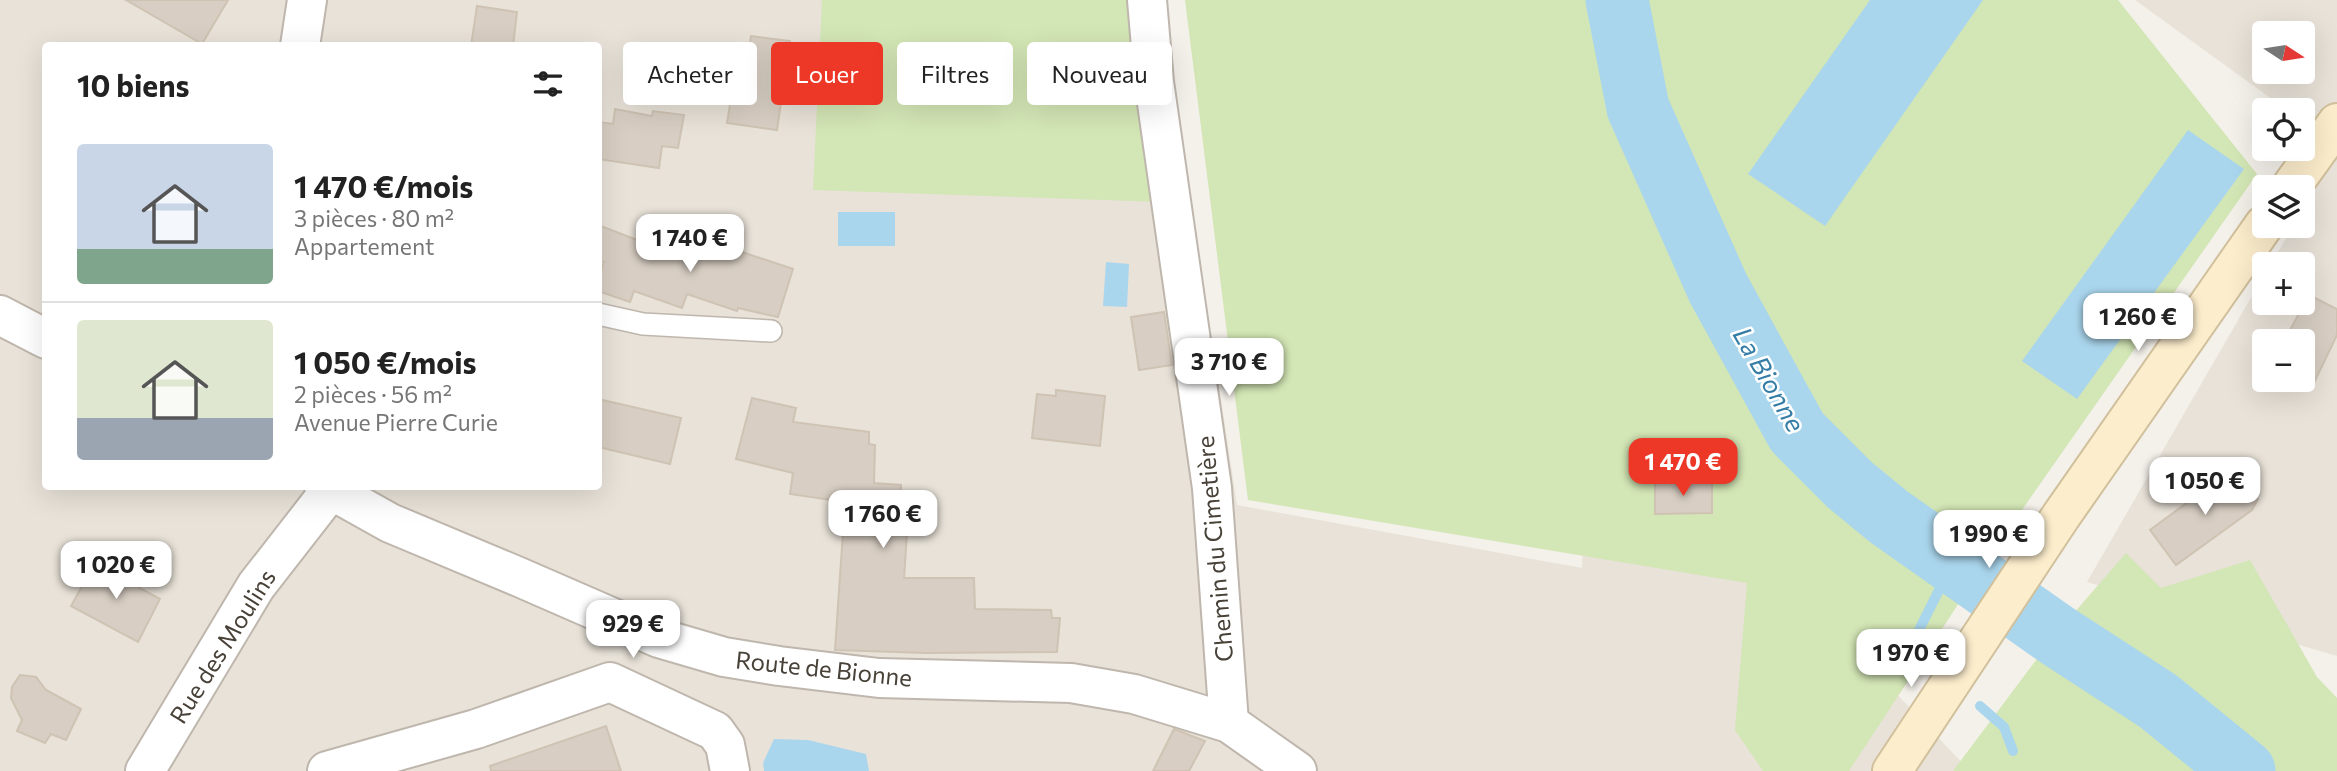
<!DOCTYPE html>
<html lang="fr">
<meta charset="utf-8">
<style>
body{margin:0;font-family:Commissioner,sans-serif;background:#f2f2f2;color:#222;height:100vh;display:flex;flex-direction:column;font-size:26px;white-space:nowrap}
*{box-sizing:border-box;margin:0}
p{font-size:23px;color:#767676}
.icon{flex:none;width:38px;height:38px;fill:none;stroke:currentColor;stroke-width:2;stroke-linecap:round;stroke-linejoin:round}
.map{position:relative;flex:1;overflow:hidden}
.side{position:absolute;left:42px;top:42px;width:560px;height:448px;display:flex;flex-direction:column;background:#fff;border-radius:7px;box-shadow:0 7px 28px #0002}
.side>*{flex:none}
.guide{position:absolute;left:623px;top:42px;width:665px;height:63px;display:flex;gap:14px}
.needle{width:46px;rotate:102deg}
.buttons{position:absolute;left:2252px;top:21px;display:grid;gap:14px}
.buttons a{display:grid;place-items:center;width:63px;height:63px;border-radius:7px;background:#fff;box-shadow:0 7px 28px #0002;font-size:35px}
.price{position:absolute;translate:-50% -60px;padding:0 16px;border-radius:14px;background:#fff;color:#222;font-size:23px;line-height:46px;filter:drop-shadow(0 2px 4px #0008)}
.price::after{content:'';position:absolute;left:50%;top:42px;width:21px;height:16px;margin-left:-10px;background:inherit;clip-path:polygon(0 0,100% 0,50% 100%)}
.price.active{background:#ee3827;color:#fff}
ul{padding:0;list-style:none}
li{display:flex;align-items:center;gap:21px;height:175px;padding:0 35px}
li+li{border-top:2px solid #e0e0e0}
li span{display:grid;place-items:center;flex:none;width:196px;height:140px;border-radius:7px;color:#555}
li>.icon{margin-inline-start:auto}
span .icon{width:84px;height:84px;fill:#fffc;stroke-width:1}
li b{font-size:30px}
h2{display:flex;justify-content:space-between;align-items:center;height:84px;padding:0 35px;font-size:30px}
.chip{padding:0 24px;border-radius:7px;background:#fff;box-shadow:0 7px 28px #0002;font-size:24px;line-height:63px}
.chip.active{background:#ee3827;color:#fff}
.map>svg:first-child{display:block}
.residential{fill:#e8e2d8;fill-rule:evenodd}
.green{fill:#d3e6b5}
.water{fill:#aad6ed}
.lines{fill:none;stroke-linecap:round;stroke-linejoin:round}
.stream{stroke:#aad6ed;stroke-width:10}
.river{stroke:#aad6ed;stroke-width:63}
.building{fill:#d8cec3;stroke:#cfc3b3;stroke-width:2}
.service-casing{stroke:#bfb7ad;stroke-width:24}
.minor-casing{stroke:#bfb7ad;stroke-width:42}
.secondary-casing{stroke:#d1c09c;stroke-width:42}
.service{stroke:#fff;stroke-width:21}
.minor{stroke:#fff;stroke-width:38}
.secondary{stroke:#fcedcc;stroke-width:38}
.labels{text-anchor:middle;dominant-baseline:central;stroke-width:5;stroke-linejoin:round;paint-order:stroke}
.street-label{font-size:24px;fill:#474138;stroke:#fff}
.water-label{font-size:26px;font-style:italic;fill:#357da6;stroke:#fff}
</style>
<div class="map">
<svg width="2337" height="771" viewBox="0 0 2337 771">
<rect width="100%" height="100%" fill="#f4f0ea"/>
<g class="residential">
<path d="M 0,0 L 1160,0 L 1237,505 L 1582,568 L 1591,364 L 1768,559 L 1970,771 L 0,771 ZM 46,46 L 598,46 L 598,486 L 46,486 Z"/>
<path d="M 2135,0 L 2337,0 L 2337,656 L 2087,582 L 2264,275 L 2264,303 L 2303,303 L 2303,264 L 2271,264 L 2293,226 L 2303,226 L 2303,110 L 2287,110 ZM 2264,33 L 2303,33 L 2303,72 L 2264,72 ZM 2264,341 L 2303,341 L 2303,380 L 2264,380 Z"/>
</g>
<g class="green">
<path d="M 822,0 L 1141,0 L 1164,202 L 813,190 Z"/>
<path d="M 1185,0 L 2118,0 L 2257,174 L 1989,557 L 1849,771 L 1763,771 L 1735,730 L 1747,583 L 1248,500 Z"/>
<path d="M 2126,553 L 2161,588 L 2250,560 L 2317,677 L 2337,698 L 2337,771 L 1953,771 L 2054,636 Z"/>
</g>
<g class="water">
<path d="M 1870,0 L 1983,0 L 1825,226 L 1748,174 Z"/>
<path d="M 2188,130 L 2244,169 L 2077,399 L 2022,361 Z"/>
<rect x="838" y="212" width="57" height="34"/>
<path d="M 1106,262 L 1129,264 L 1127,307 L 1103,306 Z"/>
<path d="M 774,739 L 808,740 L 866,754 L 869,771 L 764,771 L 763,763 Z"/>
</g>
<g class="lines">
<g class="stream">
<path d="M 1906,656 L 1953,562"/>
<path d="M 1980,706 L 2004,727 L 2013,751"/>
</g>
<path class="river" d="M 1617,0 L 1638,108 L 1718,288 L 1797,432 L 1850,485 L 1889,517 L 2058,636 L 2158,701 L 2244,771"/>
</g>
<g class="building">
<path d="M 126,0 L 228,0 L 202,44 Z"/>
<path d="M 477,6 L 517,12 L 513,46 L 471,46 Z"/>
<path d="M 751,36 L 790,41 L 777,130 L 727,123 L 735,75 L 745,76 Z"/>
<path d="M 615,109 L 652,116 L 653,111 L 684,115 L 678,148 L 662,146 L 659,168 L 598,159 L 598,122 L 613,124 Z"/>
<path d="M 598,225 L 650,245 L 654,233 L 702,252 L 706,240 L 793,269 L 778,317 L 738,308 L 737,311 L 687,294 L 682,308 L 634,291 L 630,302 L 598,291 L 598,280 L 604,262 L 598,260 Z"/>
<path d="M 2309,295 L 2337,309 L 2337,335 L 2311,389 L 2296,380 L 2303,380 L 2303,341 L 2284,341 Z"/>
<path d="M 1164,312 L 1172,365 L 1139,370 L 1131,317 Z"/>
<path d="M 1056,390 L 1105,396 L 1100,446 L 1032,438 L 1037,394 L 1056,396 Z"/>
<path d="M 752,398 L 796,408 L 793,422 L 869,432 L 869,444 L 875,445 L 874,483 L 901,485 L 899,531 L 907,533 L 904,578 L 974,578 L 975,609 L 1051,610 L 1052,618 L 1060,618 L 1057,652 L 926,653 L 835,650 L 845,502 L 790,494 L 793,473 L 736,459 Z"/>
<path d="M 598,399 L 681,418 L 670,464 L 598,447 Z"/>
<path d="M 2234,468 L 2258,499 L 2252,510 L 2176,565 L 2150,530 Z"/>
<path d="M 1712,482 L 1712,513 L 1655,514 L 1655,483 Z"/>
<path d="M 97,559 L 132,577 L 129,582 L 160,599 L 138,642 L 71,606 Z"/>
<path d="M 20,675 L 36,677 L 46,690 L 81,709 L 66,740 L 51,734 L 45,743 L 17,731 L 22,720 L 11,698 L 12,687 Z"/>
<path d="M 606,726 L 621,771 L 491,771 L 490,766 Z"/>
<path d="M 1174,729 L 1205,741 L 1189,771 L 1153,771 Z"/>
</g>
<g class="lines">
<defs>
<path id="service" d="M 598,314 L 643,324 L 771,331"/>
<g id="minor">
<path d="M 1147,0 L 1154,82 L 1212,488 L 1229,723"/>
<path d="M 300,46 L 307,0"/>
<path d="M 0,315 L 46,339"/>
<path d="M 324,486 L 390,523 L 519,577 L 659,638 L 724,657 L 779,666 L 879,678 L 1071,683 L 1134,694 L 1229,723 L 1297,771"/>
<path d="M 145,771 L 256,586 L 330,491"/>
<path d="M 327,771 L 476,729 L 610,682 L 715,731 L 725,745 L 730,771"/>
</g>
<g id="secondary">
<path d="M 2291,187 L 2337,123"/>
<path d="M 1892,771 L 2061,516 L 2264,225"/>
</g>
</defs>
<use href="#service" class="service-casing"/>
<use href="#minor" class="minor-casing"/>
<use href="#secondary" class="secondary-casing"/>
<use href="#service" class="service"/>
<use href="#minor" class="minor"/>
<use href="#secondary" class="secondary"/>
</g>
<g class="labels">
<g class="street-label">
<text transform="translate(1214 549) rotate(-95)">Chemin du Cimetière</text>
<text transform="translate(222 646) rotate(-58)">Rue des Moulins</text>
<text transform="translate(824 668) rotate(6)">Route de Bionne</text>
</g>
<g class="water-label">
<text transform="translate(1770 379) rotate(60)">La Bionne</text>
</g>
</g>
</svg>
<div class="buttons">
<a><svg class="needle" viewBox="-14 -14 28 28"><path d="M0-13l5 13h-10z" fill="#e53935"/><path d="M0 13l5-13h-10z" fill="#767676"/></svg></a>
<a><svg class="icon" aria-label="locate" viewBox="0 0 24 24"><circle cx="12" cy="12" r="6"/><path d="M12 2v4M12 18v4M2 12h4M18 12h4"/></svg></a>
<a><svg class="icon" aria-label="layers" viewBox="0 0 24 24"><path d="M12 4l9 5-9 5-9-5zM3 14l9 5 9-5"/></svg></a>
<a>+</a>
<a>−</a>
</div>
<b class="price" style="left:690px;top:274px">1 740 €</b>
<b class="price" style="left:2138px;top:353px">1 260 €</b>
<b class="price" style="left:1229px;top:398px">3 710 €</b>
<b class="price active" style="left:1683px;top:498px">1 470 €</b>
<b class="price" style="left:2205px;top:517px">1 050 €</b>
<b class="price" style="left:883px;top:550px">1 760 €</b>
<b class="price" style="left:1989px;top:570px">1 990 €</b>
<b class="price" style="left:116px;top:601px">1 020 €</b>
<b class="price" style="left:633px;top:660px">929 €</b>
<b class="price" style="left:1911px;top:689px">1 970 €</b>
<div class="guide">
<a class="chip">Acheter</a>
<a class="chip active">Louer</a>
<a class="chip">Filtres</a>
<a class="chip">Nouveau</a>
</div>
<section class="side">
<h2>10 biens<svg class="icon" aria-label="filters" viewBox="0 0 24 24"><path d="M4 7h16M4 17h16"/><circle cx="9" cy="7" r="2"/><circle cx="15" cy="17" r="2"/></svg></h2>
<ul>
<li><span style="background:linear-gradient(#c9d6e8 75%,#7fa58c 0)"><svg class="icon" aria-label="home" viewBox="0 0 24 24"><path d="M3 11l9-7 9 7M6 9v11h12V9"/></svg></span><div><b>1 470 €/mois</b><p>3 pièces · 80 m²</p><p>Appartement</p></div></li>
<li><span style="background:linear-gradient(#dfe7d0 70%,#9aa5b1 0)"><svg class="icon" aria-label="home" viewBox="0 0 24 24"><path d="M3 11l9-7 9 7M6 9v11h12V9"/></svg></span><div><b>1 050 €/mois</b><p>2 pièces · 56 m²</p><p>Avenue Pierre Curie</p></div></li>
</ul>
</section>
</div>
